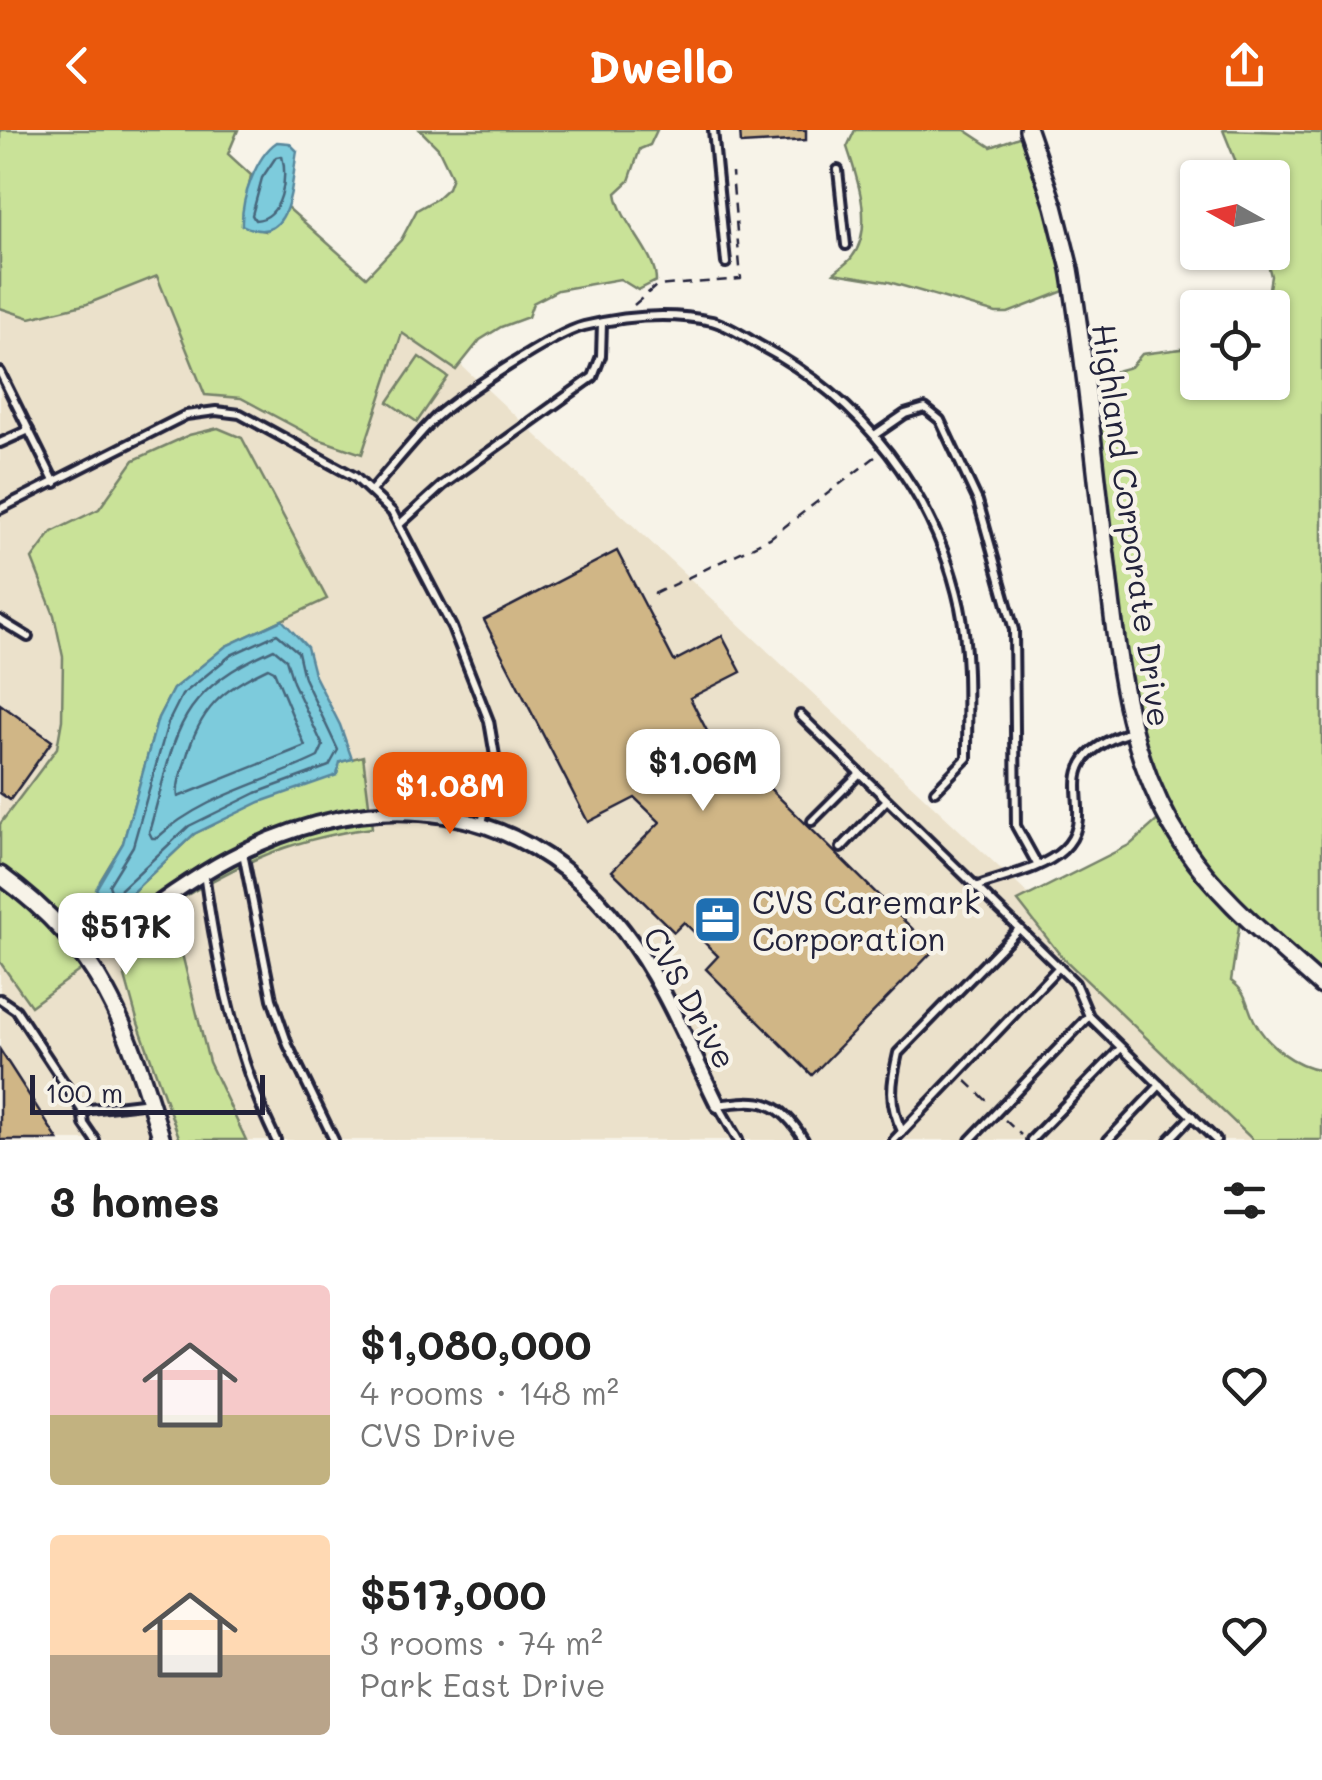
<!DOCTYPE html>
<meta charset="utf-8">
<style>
body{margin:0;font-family:Mali,sans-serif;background:#f2f2f2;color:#222;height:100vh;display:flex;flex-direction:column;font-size:38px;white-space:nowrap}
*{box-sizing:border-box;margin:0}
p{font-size:32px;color:#767676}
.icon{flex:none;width:55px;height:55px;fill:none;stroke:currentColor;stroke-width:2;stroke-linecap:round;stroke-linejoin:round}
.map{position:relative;height:1010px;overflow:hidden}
.details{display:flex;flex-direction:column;background:#fff;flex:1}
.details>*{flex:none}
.needle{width:65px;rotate:278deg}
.controls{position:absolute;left:1180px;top:30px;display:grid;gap:20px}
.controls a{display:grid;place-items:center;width:110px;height:110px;border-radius:10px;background:#fff;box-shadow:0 2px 8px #0004;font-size:50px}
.scale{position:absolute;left:30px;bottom:25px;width:235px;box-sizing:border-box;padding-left:10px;border:5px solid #22223b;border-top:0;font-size:28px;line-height:35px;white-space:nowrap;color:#22223b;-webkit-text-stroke:8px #f7f3e8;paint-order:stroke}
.price{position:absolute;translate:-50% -85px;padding:0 22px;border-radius:20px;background:#fff;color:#222;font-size:32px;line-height:65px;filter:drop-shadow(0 2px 5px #0008)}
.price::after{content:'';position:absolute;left:50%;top:60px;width:30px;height:22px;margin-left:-15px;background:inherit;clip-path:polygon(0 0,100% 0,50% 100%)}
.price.selected{background:#ea580c;color:#fff}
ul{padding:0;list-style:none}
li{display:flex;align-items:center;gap:30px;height:250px;padding:0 50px}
li span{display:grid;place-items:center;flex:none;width:280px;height:200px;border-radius:10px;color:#555}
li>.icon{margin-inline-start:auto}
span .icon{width:120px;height:120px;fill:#fffc;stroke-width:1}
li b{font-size:42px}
h2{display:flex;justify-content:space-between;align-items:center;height:120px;padding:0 50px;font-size:42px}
header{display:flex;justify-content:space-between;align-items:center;height:130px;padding:0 50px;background:#ea580c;color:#fff;font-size:45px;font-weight:700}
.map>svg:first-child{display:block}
.built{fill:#ebe1cb}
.green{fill:#c9e298;stroke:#76826a;stroke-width:2.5}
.water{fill:#7dcbdc;stroke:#59879c;stroke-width:2.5}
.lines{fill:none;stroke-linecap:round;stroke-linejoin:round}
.shore{stroke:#46667b;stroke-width:2.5}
.building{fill:#d0b686;stroke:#22223b;stroke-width:2.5}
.service-casing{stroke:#22223b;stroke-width:14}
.minor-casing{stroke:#22223b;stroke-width:20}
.tertiary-casing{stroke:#22223b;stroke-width:22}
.path{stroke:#22223b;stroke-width:2.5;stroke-dasharray:10 8;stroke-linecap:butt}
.service{stroke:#f7f3e8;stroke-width:6}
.minor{stroke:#f7f3e8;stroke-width:12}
.tertiary{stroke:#f7f3e8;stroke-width:15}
.labels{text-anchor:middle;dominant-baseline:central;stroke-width:9;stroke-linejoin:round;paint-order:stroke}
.street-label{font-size:32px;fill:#22223b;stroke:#f7f3e8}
.poi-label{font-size:32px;fill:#22223b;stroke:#f7f3e8;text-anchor:start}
</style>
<header><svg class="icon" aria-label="back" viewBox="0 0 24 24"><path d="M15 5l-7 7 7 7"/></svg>Dwello<svg class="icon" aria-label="share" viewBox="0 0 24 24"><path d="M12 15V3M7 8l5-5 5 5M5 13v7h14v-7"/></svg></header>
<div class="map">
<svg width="1322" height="1010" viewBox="0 0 1322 1010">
<rect width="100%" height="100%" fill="#f7f3e8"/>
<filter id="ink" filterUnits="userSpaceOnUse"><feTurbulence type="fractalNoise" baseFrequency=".01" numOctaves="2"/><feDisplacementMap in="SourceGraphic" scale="20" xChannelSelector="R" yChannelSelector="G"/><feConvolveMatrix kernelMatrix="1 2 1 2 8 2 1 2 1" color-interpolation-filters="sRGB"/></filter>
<g filter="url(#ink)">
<g class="built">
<path d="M 157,145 L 205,265 L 241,268 L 362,324 L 402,203 L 455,240 L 462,236 L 1029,765 L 1018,771 L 1254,1010 L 246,1010 L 209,932 L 180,816 L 157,783 L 258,726 L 316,705 L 371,698 L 363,626 L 352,629 L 340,595 L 314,544 L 307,517 L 282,490 L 326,470 L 134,330 L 99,379 L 52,402 L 32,428 L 54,485 L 63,527 L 62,590 L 57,618 L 0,694 L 0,178 L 30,188 Z"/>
<path d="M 116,813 L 138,893 L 180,1010 L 0,1010 L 0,832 L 31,875 Z"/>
</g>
<g class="green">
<path d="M 0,0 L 238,0 L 228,24 L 251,45 L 242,95 L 265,101 L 287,77 L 366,147 L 401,110 L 417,80 L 436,69 L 448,58 L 452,47 L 438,18 L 420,0 L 657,0 L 650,15 L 640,19 L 629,51 L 616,63 C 620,93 656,122 656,151 L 638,160 L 620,149 L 558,160 L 533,173 L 528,187 L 501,197 L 480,210 L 456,240 L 402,203 L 362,324 L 318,309 L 241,268 L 205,265 L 157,146 L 87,174 L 30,188 L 0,178 Z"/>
<path d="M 855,0 L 965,0 L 991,17 L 1027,4 L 1074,157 L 1008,183 L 996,183 L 889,152 L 834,143 C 839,138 848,133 852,127 C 875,98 857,47 847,17 Z"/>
<path d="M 1223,0 L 1322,3 L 1322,856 L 1241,783 L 1231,851 C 1248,863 1245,872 1254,890 C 1266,915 1295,936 1322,940 L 1322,1010 L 1253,1010 L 1061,826 L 1018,771 L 1131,714 L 1168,681 L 1129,572 L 1091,248 L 1131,237 L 1142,224 L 1197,217 L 1198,252 L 1272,252 L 1272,178 L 1266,177 L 1271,146 L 1265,123 L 1272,122 L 1272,48 L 1242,47 Z"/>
<path d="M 419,227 L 448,247 L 417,292 L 388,272 Z"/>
<path d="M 218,298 L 242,308 L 327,469 L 226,516 L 173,559 L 158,588 L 123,713 L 100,751 L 123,771 L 194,704 L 340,632 L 363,626 L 372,698 C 280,710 234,737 157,783 L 180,816 L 209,932 L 246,1010 L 180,1010 L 138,893 L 116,814 L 31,876 L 0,832 L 0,694 L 57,618 L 62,590 L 63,527 L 54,485 L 32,429 L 52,402 L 99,379 L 134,330 L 189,305 Z"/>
</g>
<g class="water">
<path d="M 277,12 L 289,13 L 297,21 C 291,51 293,120 242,95 C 241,69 256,26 277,12 Z"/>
<path d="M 282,490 L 307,517 L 314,544 L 340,595 L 352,629 L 340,632 L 337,645 L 260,672 L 194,704 L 123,771 L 108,774 L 96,759 L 123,713 L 158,588 L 173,559 L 226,516 Z"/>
</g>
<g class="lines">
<g class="shore">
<path d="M 282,26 C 288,47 283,89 255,90 L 252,85 L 262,48 L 276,27 Z"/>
<path d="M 277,504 L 298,522 L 304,548 L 338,620 L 329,636 L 256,663 L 189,696 L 119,761 L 111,761 L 109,755 L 133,716 L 168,593 L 182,565 L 231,525 Z"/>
<path d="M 274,519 L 286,529 L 293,552 L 323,616 L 318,627 C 263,654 204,665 157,708 L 152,708 L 149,702 C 178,603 171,565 274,519 Z"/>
<path d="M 268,538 L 274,541 L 305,616 L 178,667 C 176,655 182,642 186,629 C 200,579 221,560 268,538 Z"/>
</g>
</g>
<g class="building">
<path d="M 740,0 L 806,0 L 806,10 L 741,14 Z"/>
<path d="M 617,421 L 674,531 L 722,506 L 741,542 L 690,568 L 722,630 L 731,620 L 934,820 L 812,945 L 706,839 L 718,826 L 684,792 L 674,802 L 612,741 L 660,692 L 635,668 L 588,692 L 484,490 Z"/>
<path d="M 0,574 L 52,611 L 10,670 L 0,663 Z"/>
<path d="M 0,920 L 58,1010 L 0,1010 Z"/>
</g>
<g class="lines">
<defs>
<g id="service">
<path d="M 713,0 L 726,133"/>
<path d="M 838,40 L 846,115"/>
<path d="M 0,242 L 55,353"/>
<path d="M 876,304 L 905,284 L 925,278 L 940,290 L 978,371 L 1014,500 L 1016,696 L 1037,734"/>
<path d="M 0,313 L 29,300"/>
<path d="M 371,361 C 392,337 413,310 436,287 C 461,265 553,204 584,196 C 625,186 670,182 712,191 C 728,195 745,207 759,215 C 862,269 935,362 960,477 C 970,525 967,580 967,628 L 935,661"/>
<path d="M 0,379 L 186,285 L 216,281 L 240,284 L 355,347 L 392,382 L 452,497 L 489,591 L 496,632 L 482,693"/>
<path d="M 400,394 L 443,355 L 593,247 L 601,226 L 602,193"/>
<path d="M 0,490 L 28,507"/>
<path d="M 800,585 L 1075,853 L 1089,886 L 1216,1010"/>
<path d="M 812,691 L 858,645"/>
<path d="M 841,718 L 885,672"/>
<path d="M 243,723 L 272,869 L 288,915 L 334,1010"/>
<path d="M 204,743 C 217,836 235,925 276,1010"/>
<path d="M 975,757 C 1001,747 1042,740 1063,720 C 1105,680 1036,633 1130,602"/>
<path d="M 0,869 L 16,880 L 82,980 L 84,994 L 95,1010"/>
<path d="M 82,980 L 150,972"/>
<path d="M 902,1001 C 888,973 891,953 898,923 L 1018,800"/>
<path d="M 738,1010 L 718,975 C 762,968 780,970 804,1010"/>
<path d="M 894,1010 L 1059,837"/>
<path d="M 970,1010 L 1089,886"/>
<path d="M 1031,1010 L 1121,918"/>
<path d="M 1108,1010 L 1160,955"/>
<path d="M 1169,1010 L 1192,986"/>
</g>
<path id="minor" d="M 86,827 C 133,793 179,755 230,728 C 375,652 523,667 624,801 C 664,853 689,917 718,975"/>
<g id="tertiary">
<path d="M 1028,0 L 1054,76 L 1070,139 C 1086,234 1094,330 1106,426 C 1118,529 1125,627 1184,716 C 1220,770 1274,812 1322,856"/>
<path d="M 0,745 C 103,820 126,893 162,1010"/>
</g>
</defs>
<use href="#service" class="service-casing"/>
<use href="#minor" class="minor-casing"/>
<use href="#tertiary" class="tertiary-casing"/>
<g class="path">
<path d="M 634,175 L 656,156 L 741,149 L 732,43"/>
<path d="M 654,464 L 770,408 L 875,327"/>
<path d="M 966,951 L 989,973"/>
<path d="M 1005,990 L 1021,1005"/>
</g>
<use href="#service" class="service"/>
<use href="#minor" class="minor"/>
<use href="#tertiary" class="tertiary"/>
</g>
</g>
<defs>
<symbol id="office-square" viewBox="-11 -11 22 22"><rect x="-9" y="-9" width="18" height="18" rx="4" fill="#1f6fb2" stroke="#f7f3e8"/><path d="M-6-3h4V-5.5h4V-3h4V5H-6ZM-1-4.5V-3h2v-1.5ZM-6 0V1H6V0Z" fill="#fff"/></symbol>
</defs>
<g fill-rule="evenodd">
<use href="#office-square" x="690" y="762" width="55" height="55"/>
</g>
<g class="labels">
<g class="street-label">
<text transform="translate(1133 395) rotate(82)">Highland Corporate Drive</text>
<text transform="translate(691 867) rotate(61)">CVS Drive</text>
</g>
<g class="poi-label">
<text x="752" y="771">CVS Caremark<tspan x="752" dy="37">Corporation</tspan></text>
</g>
</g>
</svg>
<div class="controls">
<a><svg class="needle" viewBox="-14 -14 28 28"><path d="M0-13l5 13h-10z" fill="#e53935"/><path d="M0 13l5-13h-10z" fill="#767676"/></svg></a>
<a><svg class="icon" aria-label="locate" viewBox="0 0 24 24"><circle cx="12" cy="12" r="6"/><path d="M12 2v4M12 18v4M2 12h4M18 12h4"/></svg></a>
</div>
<div class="scale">100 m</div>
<b class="price" style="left:703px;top:684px">$1.06M</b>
<b class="price selected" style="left:450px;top:707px">$1.08M</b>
<b class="price" style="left:126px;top:848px">$517K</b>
</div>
<section class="details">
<h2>3 homes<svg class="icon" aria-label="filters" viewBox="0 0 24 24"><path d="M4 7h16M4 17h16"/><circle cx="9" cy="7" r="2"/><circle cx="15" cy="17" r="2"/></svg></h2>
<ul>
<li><span style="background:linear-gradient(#f6c9c9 65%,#c2b280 0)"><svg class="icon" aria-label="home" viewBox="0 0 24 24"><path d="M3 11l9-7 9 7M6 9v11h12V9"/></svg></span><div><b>$1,080,000</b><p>4 rooms · 148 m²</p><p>CVS Drive</p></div><svg class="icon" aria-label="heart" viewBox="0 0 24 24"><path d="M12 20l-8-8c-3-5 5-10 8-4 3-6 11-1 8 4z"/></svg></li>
<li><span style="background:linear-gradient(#ffd9b3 60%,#b9a48a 0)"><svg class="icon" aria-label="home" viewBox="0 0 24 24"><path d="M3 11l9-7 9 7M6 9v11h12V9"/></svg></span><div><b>$517,000</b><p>3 rooms · 74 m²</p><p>Park East Drive</p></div><svg class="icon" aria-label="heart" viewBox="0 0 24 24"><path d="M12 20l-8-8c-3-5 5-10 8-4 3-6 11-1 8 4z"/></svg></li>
</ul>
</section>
